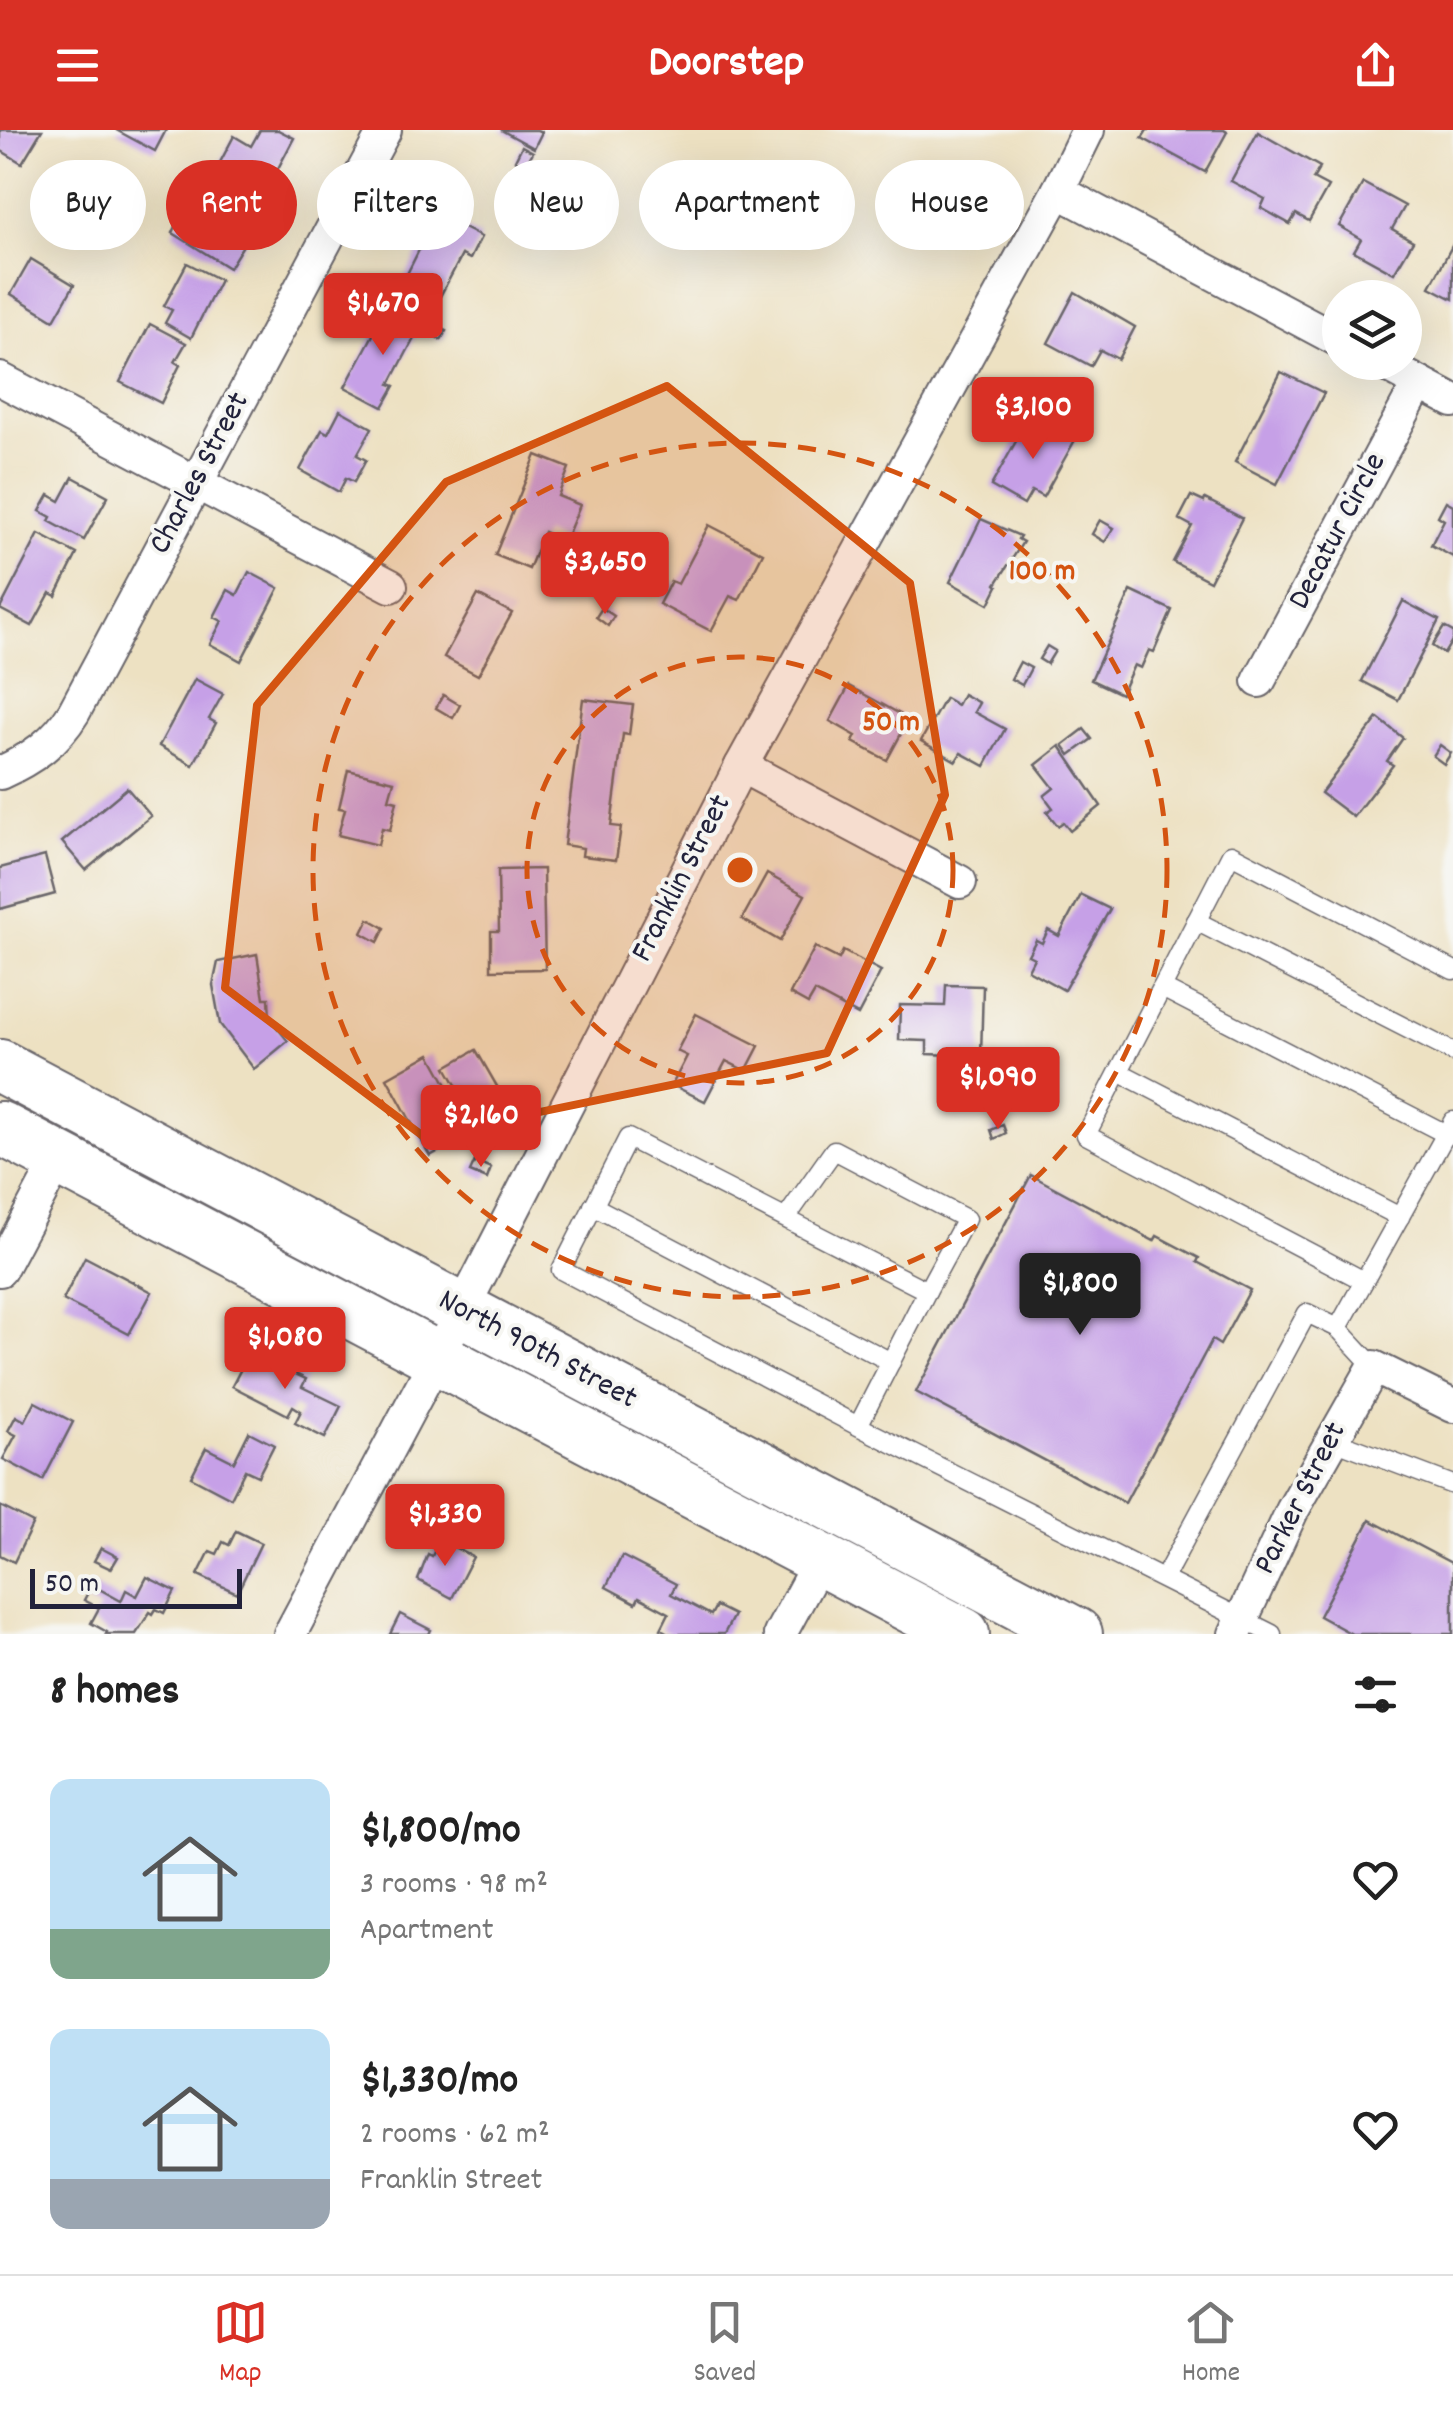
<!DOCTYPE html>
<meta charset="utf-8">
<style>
body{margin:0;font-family:Dekko,sans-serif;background:#f6f6f6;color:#222;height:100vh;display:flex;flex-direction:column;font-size:38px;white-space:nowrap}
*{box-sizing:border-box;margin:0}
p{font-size:32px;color:#767676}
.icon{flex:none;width:55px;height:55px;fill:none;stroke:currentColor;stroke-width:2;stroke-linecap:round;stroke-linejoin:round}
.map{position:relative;height:1504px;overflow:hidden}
.details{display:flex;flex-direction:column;background:#fff;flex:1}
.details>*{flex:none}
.guide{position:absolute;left:30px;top:30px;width:1395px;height:90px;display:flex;gap:20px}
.buttons{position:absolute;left:1322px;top:150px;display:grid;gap:20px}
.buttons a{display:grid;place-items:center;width:100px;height:100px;border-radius:50%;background:#fff;box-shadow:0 10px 40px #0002;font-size:50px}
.scale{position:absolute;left:30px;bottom:25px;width:212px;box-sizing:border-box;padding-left:10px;border:5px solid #22223b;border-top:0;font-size:28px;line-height:35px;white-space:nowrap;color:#22223b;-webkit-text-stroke:8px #f6f6f2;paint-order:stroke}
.price{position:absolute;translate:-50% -85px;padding:0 22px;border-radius:10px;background:#d93025;color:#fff;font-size:32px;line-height:65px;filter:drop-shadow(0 2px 5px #0008)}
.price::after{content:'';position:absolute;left:50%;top:60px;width:30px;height:22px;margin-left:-15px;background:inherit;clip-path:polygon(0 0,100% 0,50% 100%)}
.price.selected{background:#222;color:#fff}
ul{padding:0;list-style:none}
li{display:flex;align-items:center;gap:30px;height:250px;padding:0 50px}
li span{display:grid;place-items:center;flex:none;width:280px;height:200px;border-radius:20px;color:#555}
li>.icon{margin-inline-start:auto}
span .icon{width:120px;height:120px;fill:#fffc;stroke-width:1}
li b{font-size:42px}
h2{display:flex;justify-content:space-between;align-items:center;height:120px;padding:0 50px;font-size:42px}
.pill{padding:0 35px;border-radius:45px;background:#fff;box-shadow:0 10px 40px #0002;font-size:35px;line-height:90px}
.pill.selected{background:#d93025;color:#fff}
header{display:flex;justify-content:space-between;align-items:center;height:130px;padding:0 50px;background:#d93025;color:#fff;font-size:45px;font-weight:700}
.tabs{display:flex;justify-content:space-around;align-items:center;height:140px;border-top:2px solid #e0e0e0;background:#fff;font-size:28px;color:#767676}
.tabs a{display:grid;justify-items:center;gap:5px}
.tabs .selected{color:#d93025}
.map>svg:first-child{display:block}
.building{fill:#c6a0e7}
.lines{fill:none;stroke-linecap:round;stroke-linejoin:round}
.lane-casing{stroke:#69656a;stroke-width:21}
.street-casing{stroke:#69656a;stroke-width:36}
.primary-casing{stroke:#69656a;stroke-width:56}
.lane{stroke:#fff;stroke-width:18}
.street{stroke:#fff;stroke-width:32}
.primary{stroke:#fff;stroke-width:52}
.marked{fill:#d45411;fill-opacity:0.2;stroke:#d45411;stroke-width:8;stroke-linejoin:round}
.ring{fill:none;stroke:#d45411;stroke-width:5;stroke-dasharray:18 12}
.labels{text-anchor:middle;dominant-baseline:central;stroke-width:8;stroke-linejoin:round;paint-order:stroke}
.street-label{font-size:32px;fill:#22223b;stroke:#f6f6f2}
.centre{fill:#d45411;stroke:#f6f6f2;stroke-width:5}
.ring-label{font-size:30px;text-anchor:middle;font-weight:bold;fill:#d45411;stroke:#f6f6f2;stroke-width:8;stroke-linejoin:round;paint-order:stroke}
</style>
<header><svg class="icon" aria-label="menu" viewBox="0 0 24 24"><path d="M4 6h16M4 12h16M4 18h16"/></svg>Doorstep<svg class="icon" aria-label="share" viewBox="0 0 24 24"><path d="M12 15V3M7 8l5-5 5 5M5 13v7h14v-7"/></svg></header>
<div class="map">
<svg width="1453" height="1504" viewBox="0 0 1453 1504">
<rect width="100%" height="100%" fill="#f6f6f2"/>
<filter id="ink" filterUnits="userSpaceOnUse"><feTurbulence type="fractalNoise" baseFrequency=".01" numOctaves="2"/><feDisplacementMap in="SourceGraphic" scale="20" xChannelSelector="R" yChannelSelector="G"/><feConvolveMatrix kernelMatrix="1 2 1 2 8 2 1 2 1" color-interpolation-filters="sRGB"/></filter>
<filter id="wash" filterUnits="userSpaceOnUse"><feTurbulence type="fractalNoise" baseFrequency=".0048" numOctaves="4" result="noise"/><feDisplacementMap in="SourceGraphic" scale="40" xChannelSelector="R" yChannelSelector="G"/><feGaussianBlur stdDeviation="2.25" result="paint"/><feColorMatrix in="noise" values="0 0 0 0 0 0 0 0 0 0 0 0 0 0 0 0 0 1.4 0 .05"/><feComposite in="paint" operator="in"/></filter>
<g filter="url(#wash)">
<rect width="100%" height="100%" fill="#ede1c2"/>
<g id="blocks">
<g class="building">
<path d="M 0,0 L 42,0 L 22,33 L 0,20 Z"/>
<path d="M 116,0 L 166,0 L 155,21 Z"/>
<path d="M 260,0 L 278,0 L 294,8 L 264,65 L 216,40 L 234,6 L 251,16 Z"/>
<path d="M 501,0 L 537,0 L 542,2 L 534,18 Z"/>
<path d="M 1147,0 L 1224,0 L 1227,2 L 1205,42 L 1142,8 Z"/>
<path d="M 1258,2 L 1320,37 L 1313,49 L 1328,57 L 1309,91 L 1296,84 L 1290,94 L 1261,78 L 1265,69 L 1231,51 Z"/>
<path d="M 522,16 L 533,22 L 525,36 L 515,30 Z"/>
<path d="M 72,34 L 86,41 L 77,60 L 63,54 Z"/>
<path d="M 198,48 L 263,83 L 229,138 L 173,103 Z"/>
<path d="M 1363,53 L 1405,76 L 1392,99 L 1413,111 L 1394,143 L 1354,121 L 1361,109 L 1339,96 Z"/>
<path d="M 53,59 L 69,68 L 59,86 L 43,77 Z"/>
<path d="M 444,88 L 481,107 L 470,129 L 462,125 L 436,174 L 401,156 L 429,100 L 436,104 Z"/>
<path d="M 1453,114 L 1453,169 L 1430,157 Z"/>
<path d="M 31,129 L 74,155 L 54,190 L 11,164 Z"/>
<path d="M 187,133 L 220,150 L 191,208 L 165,193 L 172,180 L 164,176 Z"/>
<path d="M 1075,162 L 1135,197 L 1118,229 L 1100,220 L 1091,236 L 1048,213 Z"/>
<path d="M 387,179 L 420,197 L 390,254 L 395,256 L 383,277 L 345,257 Z"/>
<path d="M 150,194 L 186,213 L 175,232 L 180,235 L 161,273 L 120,252 Z"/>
<path d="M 438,197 L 446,201 L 441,210 L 433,205 Z"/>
<path d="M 1281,242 L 1324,263 L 1277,354 L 1235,332 Z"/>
<path d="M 340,280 L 372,298 L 357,325 L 366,330 L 354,352 L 346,348 L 339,362 L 300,340 L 322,300 L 328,303 Z"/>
<path d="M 1036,288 L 1075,310 L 1043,367 L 1032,361 L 1024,375 L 991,356 L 1019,306 L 1024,309 Z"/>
<path d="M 536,325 L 569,338 L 558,366 L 580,375 L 565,411 L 544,402 L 529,439 L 495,425 Z"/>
<path d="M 73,347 L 108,366 L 84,410 L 49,391 L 51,387 L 40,381 L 49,365 L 60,371 Z"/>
<path d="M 1191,366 L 1204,372 L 1205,369 L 1242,388 L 1210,451 L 1173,432 L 1192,396 L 1179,389 Z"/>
<path d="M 1446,371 L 1453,375 L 1453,427 L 1431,415 L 1444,390 L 1438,386 Z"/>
<path d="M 981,389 L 1020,406 L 1018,409 L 1023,412 L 996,454 L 998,456 L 989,474 L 950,452 Z"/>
<path d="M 1100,390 L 1114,398 L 1105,412 L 1092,404 Z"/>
<path d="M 709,395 L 763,423 L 739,470 L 730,466 L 711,501 L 659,474 L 671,451 L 678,454 Z"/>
<path d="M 39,404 L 77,424 L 56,466 L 50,463 L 32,496 L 0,479 Z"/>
<path d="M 249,442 L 279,458 L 241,531 L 210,514 L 222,491 L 214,487 L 228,460 L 237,465 Z"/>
<path d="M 1131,461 L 1172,480 L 1154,522 L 1149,520 L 1141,538 L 1134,535 L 1121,564 L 1091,550 Z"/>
<path d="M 478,465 L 512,483 L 478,545 L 444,527 Z"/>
<path d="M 1403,471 L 1439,490 L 1398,570 L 1362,551 Z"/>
<path d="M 602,478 L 614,486 L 608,496 L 596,487 Z"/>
<path d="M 1444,497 L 1453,502 L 1453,509 L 1444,524 L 1432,516 Z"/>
<path d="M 1047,516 L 1055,521 L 1047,534 L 1039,529 Z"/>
<path d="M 1020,532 L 1031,538 L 1022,555 L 1011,549 Z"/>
<path d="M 195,549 L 223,564 L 209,589 L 216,593 L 193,635 L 159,616 Z"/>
<path d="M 849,556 L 909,589 L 887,630 L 853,612 L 856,606 L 830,591 Z"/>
<path d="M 963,564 L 979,573 L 974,582 L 1005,599 L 985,636 L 961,623 L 956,631 L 921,611 L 945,568 L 957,575 Z"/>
<path d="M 443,565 L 460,575 L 453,588 L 436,578 Z"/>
<path d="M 583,569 L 633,575 L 629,605 L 623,604 L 611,696 L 621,697 L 616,730 L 582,726 L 583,718 L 564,715 Z"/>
<path d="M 1378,588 L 1403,608 L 1387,631 L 1393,635 L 1353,687 L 1321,663 Z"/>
<path d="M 1084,599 L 1092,609 L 1070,625 L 1063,615 Z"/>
<path d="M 1440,615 L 1451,623 L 1444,634 L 1433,626 Z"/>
<path d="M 1060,616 L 1101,676 L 1070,701 L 1063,692 L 1058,696 L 1047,682 L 1053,678 L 1044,666 L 1054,658 L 1036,635 Z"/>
<path d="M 348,640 L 394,651 L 389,669 L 397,671 L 390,700 L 382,698 L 378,715 L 338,705 L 345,679 L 339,678 Z"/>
<path d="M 127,658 L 151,686 L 86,740 L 62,712 Z"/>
<path d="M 45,726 L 55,764 L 0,779 L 0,738 Z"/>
<path d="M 543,739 L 545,839 L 491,840 L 491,801 L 499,801 L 498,740 Z"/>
<path d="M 767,744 L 805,765 L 780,811 L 742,789 Z"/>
<path d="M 1081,765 L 1110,779 L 1064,860 L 1028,840 L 1034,828 L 1028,825 L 1036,810 L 1042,813 L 1048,800 L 1059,806 Z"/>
<path d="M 369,789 L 385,798 L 378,812 L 362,803 Z"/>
<path d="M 815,817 L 839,829 L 843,821 L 881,841 L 858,885 L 815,862 L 808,874 L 790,864 Z"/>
<path d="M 257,824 L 264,868 L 269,868 L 270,889 L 288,911 L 254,939 L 220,894 L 213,855 L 218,832 Z"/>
<path d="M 946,855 L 983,856 L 981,926 L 927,924 L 927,911 L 899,910 L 900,875 L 945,876 Z"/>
<path d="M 696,884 L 759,916 L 746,941 L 726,931 L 705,971 L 672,955 L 687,926 L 677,921 Z"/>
<path d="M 476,920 L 498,958 L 468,976 L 446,937 Z"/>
<path d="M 430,924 L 473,1002 L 430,1026 L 387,948 Z"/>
<path d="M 1003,995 L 1006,1003 L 994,1009 L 991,1000 Z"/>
<path d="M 475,1031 L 491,1038 L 487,1049 L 470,1042 Z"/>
<path d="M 1031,1045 L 1154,1111 L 1157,1106 L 1199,1128 L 1197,1132 L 1250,1160 L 1220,1215 L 1212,1210 L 1125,1373 L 916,1262 Z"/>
<path d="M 85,1127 L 152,1162 L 129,1204 L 63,1170 Z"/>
<path d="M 252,1218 L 292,1237 L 289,1241 L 306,1249 L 302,1257 L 341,1276 L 325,1308 L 295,1293 L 301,1281 L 293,1276 L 288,1285 L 232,1256 Z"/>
<path d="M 35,1272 L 73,1292 L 43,1350 L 3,1329 L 16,1305 L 8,1301 L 16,1286 L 25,1291 Z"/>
<path d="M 249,1302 L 274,1315 L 258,1346 L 245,1340 L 231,1368 L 191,1347 L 206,1318 L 234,1332 Z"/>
<path d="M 0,1376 L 33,1393 L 14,1432 L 0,1425 Z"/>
<path d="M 1370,1390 L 1453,1434 L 1453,1504 L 1352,1504 L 1319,1486 Z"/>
<path d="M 236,1401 L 261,1413 L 237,1463 L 198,1445 L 210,1421 L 217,1424 L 223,1412 L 229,1415 Z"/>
<path d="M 440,1410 L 473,1427 L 452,1468 L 418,1450 L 428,1424 L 432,1426 Z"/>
<path d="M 101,1418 L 118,1427 L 111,1439 L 94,1431 Z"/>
<path d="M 622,1426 L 676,1454 L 671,1464 L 711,1485 L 716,1476 L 734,1485 L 724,1504 L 670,1504 L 661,1499 L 669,1483 L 639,1467 L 636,1473 L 606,1457 Z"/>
<path d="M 147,1447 L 175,1461 L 164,1483 L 156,1479 L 153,1484 L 150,1482 L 136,1504 L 106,1504 L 107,1502 L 91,1493 L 99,1478 L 84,1470 L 92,1455 L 121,1471 L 126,1460 L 137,1466 Z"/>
<path d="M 400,1484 L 431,1500 L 429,1504 L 390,1504 Z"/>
</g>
</g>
</g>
<g filter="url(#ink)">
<use href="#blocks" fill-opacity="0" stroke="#69656a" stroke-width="2.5"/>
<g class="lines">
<defs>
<g id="lane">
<path d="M 1196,791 L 1453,922"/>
<path d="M 1162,858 L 1446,1004"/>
<path d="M 1119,942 L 1400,1087"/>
<path d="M 593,1076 L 891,1232"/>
<path d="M 786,1088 L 834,1020 L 966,1089 L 927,1161"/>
<path d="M 1364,1151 L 1086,1005 L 1231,724 L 1453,840"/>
<path d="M 1338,1198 L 1453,991"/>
<path d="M 858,1296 L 927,1161 L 628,1008 L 561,1140 L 858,1296 L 1272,1504"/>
<path d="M 1331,1309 L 1453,1355"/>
<path d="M 1164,1448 L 1307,1183 L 1338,1198 L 1374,1237"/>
</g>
<g id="street">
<path d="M 1058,61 L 1340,211"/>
<path d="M 1380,232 L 1453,271"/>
<path d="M 0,249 L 391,456"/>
<path d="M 1259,551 L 1419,253"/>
<path d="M 741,636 L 960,752"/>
<path d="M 0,643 C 31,629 56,612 74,582 L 385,0"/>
<path d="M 0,1140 L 59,1029"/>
<path d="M 290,1504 L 461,1182 L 741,636 L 1058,61 L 1088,0"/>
<path d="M 780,1504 L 821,1428"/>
<path d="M 1235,1504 L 1292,1381 L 1374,1237 L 1453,1276"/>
</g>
<g id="primary">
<path d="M 0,936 L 1076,1504"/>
<path d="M 0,998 L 963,1504"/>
</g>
</defs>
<use href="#lane" class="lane-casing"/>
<use href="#street" class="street-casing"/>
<use href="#primary" class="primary-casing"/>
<use href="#lane" class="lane"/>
<use href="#street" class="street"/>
<use href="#primary" class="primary"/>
</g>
</g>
<path class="marked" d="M 667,256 L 910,453 L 945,665 L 827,923 L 423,1006 L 225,858 L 257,575 L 446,352 Z"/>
<g class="ring">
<circle cx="740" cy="740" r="213"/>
<circle cx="740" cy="740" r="427"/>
</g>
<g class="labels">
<g class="street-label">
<text transform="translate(201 344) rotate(-62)">Charles Street</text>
<text transform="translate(1339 402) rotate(-62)">Decatur Circle</text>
<text transform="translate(683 749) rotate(-63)">Franklin Street</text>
<text transform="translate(537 1221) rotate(28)">North 90th Street</text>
<text transform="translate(1302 1369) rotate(-63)">Parker Street</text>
</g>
</g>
<circle cx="740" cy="740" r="15" class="centre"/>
<g class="ring-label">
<text x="1042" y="449">100 m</text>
<text x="891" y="600">50 m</text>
</g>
</svg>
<div class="buttons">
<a><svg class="icon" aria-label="layers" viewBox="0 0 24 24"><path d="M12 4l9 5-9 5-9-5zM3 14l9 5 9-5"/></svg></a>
</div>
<div class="scale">50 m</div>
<b class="price" style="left:383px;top:228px">$1,670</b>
<b class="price" style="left:1033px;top:332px">$3,100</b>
<b class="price" style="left:605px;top:487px">$3,650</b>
<b class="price" style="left:998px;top:1002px">$1,090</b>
<b class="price" style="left:481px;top:1040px">$2,160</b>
<b class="price selected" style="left:1080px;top:1208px">$1,800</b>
<b class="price" style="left:285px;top:1262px">$1,080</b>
<b class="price" style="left:445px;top:1439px">$1,330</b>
<div class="guide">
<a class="pill">Buy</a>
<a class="pill selected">Rent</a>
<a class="pill">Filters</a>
<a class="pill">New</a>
<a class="pill">Apartment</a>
<a class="pill">House</a>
</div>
</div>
<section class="details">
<h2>8 homes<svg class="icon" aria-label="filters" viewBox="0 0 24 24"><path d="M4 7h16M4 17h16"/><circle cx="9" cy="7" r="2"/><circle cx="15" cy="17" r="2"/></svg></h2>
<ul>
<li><span style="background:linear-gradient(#bfe0f5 75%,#7fa58c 0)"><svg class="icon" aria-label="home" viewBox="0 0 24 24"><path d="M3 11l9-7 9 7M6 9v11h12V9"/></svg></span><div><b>$1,800/mo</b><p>3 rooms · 98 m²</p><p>Apartment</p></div><svg class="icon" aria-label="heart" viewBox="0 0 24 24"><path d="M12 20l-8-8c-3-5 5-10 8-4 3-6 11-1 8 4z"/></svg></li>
<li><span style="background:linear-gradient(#bfe0f5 75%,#9aa5b1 0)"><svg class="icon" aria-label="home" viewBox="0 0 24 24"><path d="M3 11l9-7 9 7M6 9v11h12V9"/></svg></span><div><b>$1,330/mo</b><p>2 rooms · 62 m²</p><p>Franklin Street</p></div><svg class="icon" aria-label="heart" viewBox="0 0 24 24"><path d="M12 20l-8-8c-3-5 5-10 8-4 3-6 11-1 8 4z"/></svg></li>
</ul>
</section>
<nav class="tabs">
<a class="selected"><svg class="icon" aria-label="map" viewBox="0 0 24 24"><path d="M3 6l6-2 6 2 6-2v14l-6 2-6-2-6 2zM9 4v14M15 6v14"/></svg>Map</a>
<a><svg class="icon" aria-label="saved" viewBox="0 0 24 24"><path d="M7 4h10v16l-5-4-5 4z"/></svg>Saved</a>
<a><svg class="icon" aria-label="home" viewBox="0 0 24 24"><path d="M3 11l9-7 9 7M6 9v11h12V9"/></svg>Home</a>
</nav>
